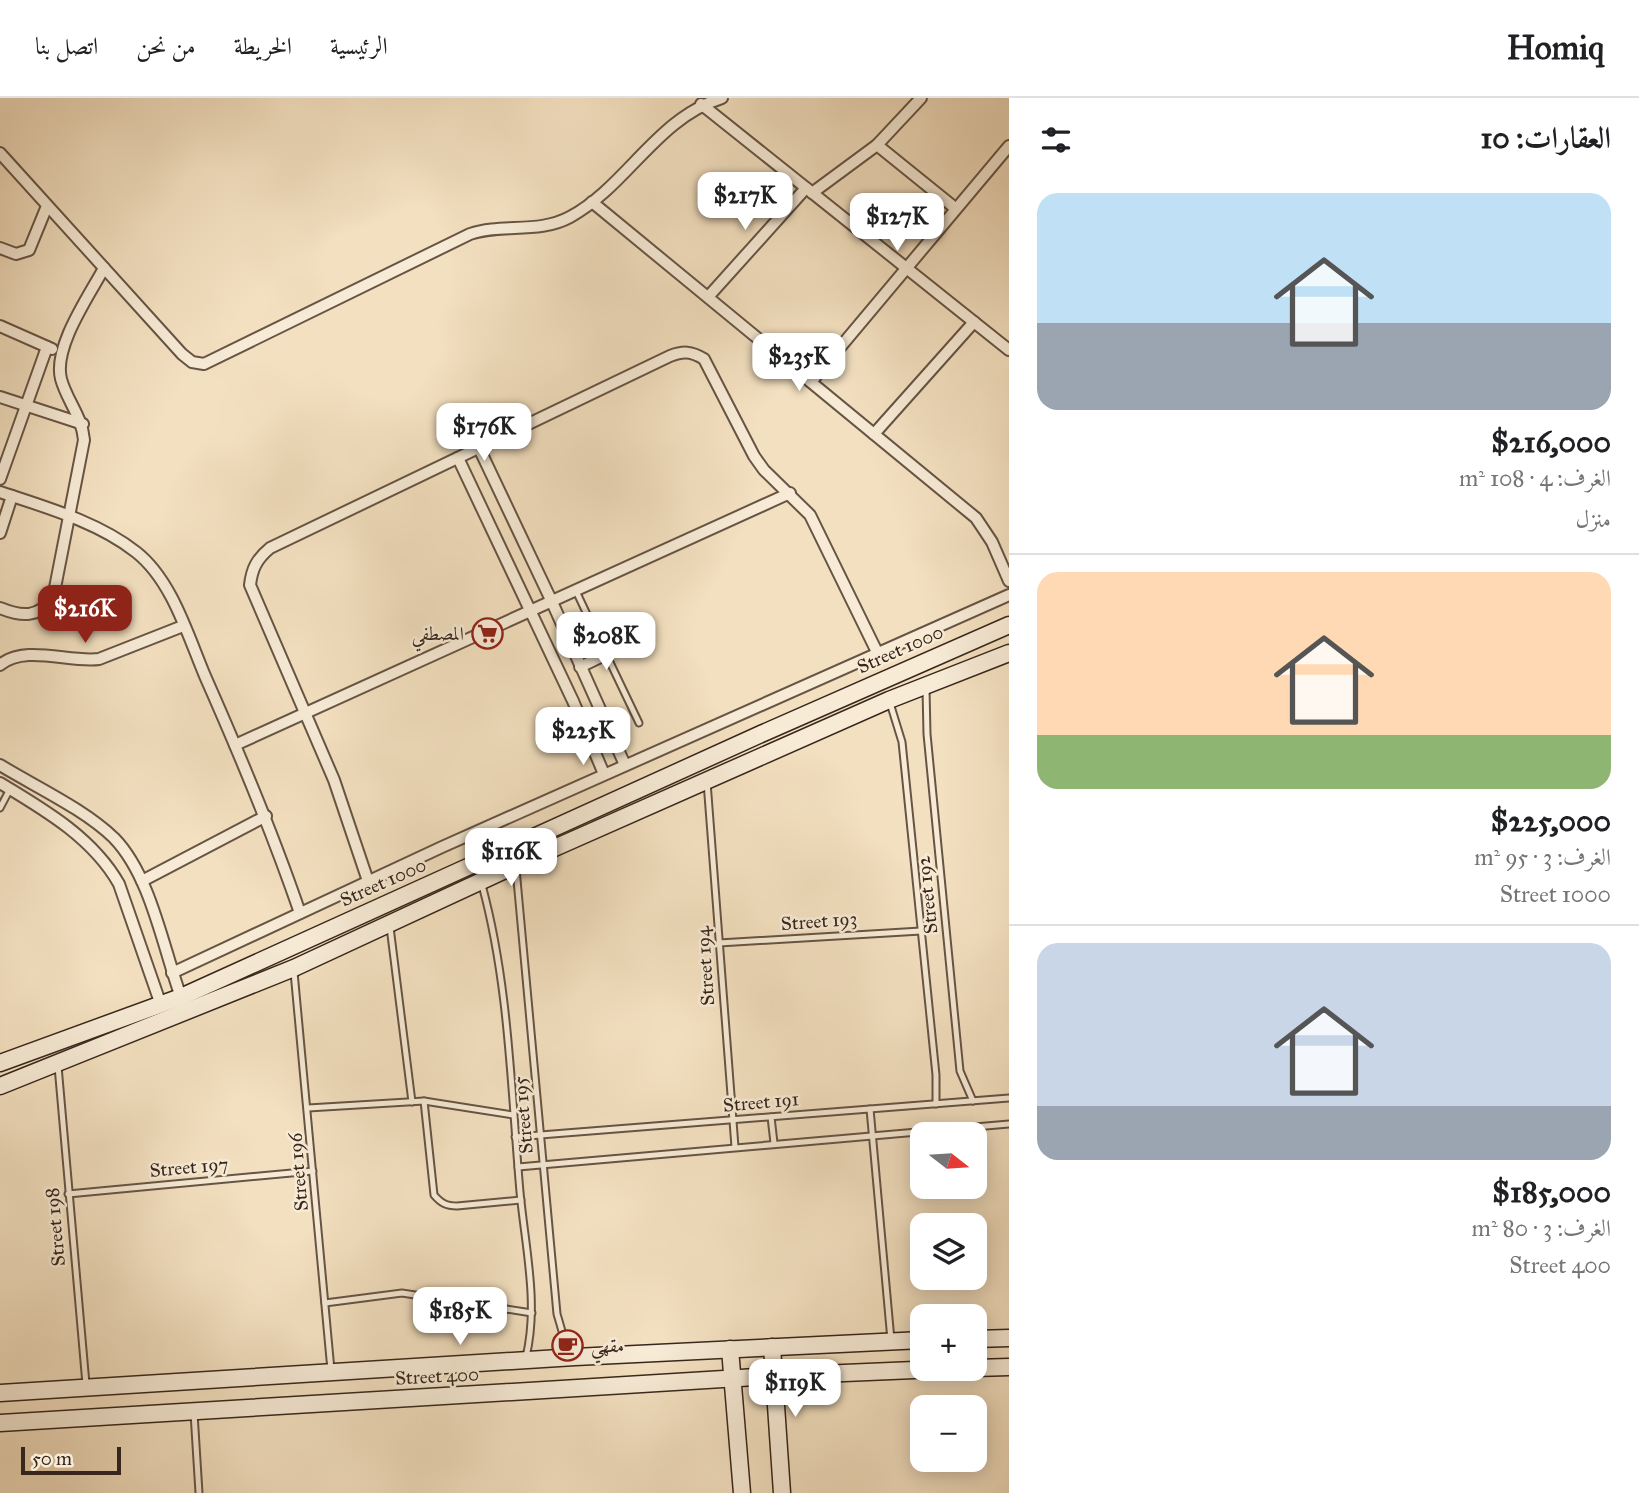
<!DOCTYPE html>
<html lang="ar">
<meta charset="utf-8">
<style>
body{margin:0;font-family:"IM FELL Great Primer",Amiri,serif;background:#f6f6f6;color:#202124;direction:rtl;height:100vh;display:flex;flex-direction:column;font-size:26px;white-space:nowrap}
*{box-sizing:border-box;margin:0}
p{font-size:23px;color:#757577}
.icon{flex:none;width:38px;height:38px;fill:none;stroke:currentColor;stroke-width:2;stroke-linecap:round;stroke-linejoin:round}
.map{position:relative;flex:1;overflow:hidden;direction:ltr}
.panel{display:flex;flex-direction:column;background:#fff;width:630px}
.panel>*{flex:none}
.needle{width:46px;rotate:107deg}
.controls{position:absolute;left:910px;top:1024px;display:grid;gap:14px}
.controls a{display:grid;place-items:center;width:77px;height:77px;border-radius:14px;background:#fff;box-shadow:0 4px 18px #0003;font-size:35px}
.scale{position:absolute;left:21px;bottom:18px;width:100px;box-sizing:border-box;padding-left:7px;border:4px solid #38261c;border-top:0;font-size:19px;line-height:24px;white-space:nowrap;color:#38261c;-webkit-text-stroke:5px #f7ebd6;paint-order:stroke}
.price{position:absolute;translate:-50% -60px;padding:0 16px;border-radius:14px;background:#fff;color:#222;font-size:23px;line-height:46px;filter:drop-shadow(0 2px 4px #0008)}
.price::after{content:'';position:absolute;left:50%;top:42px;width:21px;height:16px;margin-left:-10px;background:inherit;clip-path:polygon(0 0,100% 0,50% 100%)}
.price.selected{background:#8f2418;color:#fff}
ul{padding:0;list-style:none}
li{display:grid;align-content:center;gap:14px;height:371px;padding:0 28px}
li+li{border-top:2px solid #e0e0e0}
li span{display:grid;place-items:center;height:217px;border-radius:21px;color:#555}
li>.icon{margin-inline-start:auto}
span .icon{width:126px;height:126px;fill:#fffc;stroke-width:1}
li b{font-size:30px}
h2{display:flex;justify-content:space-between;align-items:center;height:84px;padding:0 28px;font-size:30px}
header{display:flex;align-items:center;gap:42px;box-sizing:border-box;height:98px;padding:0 35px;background:#fff;border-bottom:2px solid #e0e0e0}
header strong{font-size:33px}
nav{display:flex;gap:38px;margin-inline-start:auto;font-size:24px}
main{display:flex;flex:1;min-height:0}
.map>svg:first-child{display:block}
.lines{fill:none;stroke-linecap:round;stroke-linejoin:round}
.lane-casing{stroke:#675445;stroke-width:9}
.street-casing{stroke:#675445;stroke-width:14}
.secondary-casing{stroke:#38261c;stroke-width:19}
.lane{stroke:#f7ebd6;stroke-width:5}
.street{stroke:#f7ebd6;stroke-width:10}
.secondary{stroke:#f7ebd6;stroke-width:16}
.labels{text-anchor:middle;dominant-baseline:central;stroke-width:5;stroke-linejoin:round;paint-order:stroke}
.poi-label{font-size:19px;fill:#38261c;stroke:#f7ebd6;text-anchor:end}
.street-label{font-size:19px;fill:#38261c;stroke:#f7ebd6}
</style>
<header>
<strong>Homiq</strong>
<nav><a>الرئيسية</a><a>الخريطة</a><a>من نحن</a><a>اتصل بنا</a></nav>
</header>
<main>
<section class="panel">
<h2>العقارات: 10<svg class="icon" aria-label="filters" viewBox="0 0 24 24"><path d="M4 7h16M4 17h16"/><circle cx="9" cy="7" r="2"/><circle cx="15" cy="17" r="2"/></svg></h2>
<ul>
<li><span style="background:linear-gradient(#bfe0f5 60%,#9aa5b1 0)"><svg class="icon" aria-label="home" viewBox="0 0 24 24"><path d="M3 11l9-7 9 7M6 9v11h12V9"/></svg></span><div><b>$216,000</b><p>الغرف: 4 · 108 m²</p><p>منزل</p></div></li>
<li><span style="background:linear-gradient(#ffd9b3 75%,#8fb573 0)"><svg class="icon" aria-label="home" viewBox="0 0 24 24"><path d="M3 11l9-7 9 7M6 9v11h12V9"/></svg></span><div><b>$225,000</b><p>الغرف: 3 · 95 m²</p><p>Street 1000</p></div></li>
<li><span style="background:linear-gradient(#c9d6e8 75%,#9aa5b1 0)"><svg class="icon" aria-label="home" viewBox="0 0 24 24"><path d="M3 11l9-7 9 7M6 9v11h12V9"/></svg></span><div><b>$185,000</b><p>الغرف: 3 · 80 m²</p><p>Street 400</p></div></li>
</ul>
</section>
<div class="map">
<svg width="1009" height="1395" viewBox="0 0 1009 1395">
<rect width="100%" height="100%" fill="#f3e0c0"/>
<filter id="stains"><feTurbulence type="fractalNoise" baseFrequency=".00286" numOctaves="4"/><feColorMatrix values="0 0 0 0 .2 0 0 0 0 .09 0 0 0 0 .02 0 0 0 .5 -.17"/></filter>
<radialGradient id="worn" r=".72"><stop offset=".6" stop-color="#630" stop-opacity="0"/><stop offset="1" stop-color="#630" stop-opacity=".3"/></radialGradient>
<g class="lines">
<defs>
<g id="lane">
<path d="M 576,493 L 600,544"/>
<path d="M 606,556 L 639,625"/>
<path d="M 926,591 L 927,636 L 960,973 L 973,1003"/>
<path d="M 890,605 L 902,644 L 936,977 L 936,1006"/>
<path d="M 707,684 L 735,1049"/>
<path d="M 0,710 L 10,691"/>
<path d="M 516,771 L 557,1216 L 564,1240 L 574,1256"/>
<path d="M 482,787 C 509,886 511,992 520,1094 C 525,1148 539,1206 526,1259"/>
<path d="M 390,829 L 412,1004"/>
<path d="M 719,845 L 921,833"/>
<path d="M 294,874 L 331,1272"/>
<path d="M 58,968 L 86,1286"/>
<path d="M 424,1003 L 434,1097 C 441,1105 446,1108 457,1108 L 521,1102"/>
<path d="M 308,1010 L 424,1003 L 513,1017"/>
<path d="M 870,1011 L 891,1242"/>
<path d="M 771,1019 L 774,1045"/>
<path d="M 515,1039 L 1009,1000"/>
<path d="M 518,1069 L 1009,1026"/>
<path d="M 68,1096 L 313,1073"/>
<path d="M 325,1205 L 402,1195 L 532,1215"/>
<path d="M 194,1315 L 199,1395"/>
</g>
<g id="street">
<path d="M 701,6 L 1009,252"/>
<path d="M 877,47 L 955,110"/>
<path d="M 0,55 L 182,256 L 192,264 L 204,266 L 470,136 C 502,125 539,136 570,119 C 627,88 657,20 722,0"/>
<path d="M 812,95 L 877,47 L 921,0"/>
<path d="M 592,104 L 976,420 L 992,444 L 1009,483"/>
<path d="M 0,150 L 16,156 L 29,152 L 47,108"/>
<path d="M 708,199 L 806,90"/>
<path d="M 0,228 L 52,251"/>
<path d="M 811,284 L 1009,48"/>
<path d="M 0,299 L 83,326"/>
<path d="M 874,336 L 974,224"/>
<path d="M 479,350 L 552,504 L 625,667"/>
<path d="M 458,360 L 573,603 L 604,676"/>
<path d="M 0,381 L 47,249"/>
<path d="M 0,394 C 45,409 98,424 136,454 C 172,482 188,538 205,578 C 240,657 272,733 300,815"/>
<path d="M 0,435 L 12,398"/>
<path d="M 0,510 C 22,519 38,520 53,500 L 84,342 C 82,318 67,303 61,281 C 53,249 89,198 104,170"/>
<path d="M 0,567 C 25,546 69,565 99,561 L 183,528"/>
<path d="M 580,569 L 619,550"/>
<path d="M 235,647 L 790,395"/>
<path d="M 0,667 C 36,689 84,711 114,740 C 151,778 163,850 181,899"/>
<path d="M 0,685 C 45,712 93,740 119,786 L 161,907"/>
<path d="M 142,783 L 266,718"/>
<path d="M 368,783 L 334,682 L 250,487 C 252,470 257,461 270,450 L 670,258 C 683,253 691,253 704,261 L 754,358 L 764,372 L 810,417 L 877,554"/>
<path d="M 172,875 L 442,749 L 1009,497"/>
</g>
<g id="secondary">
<path d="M 0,965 L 181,899 L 761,636 L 1009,527"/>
<path d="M 0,988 L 294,870 L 516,767 L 889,602 L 1009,555"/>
<path d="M 975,1241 L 1009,1240"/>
<path d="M 772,1249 L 782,1395"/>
<path d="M 730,1251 L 742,1395"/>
<path d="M 975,1270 L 1009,1269"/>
<path d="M 0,1295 L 575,1259 L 922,1242"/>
<path d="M 0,1325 L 774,1278 L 961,1270"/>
</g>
</defs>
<use href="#lane" class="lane-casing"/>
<use href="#street" class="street-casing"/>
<use href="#secondary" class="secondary-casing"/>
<use href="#lane" class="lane"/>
<use href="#street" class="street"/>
<use href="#secondary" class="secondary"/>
</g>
<defs>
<symbol id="supermarket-ring" viewBox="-11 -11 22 22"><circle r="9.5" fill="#f7ebd6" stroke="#8f2418" stroke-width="1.5"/><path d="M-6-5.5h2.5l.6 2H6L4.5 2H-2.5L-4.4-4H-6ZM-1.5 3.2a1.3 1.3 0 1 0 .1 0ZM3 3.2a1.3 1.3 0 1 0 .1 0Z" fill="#8f2418"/></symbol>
<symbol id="cafe-ring" viewBox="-11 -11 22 22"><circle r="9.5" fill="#f7ebd6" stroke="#8f2418" stroke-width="1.5"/><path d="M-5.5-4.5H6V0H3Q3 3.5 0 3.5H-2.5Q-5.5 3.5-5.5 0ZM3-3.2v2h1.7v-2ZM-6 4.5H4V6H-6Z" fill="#8f2418"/></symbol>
</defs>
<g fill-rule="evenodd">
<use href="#supermarket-ring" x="470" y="518" width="35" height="35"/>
<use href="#cafe-ring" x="550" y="1230" width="35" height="35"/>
</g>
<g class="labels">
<g class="poi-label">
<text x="464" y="535">المصطفي</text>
<text x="591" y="1247" text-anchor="start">مقهي</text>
</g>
<g class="street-label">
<text transform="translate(900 551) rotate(-24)">Street 1000</text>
<text transform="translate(383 784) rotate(-24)">Street 1000</text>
<text transform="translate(927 797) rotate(-96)">Street 192</text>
<text transform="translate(819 823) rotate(-4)">Street 193</text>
<text transform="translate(705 868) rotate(-94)">Street 194</text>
<text transform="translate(761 1004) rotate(-5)">Street 191</text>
<text transform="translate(523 1017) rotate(-95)">Street 195</text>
<text transform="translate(189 1069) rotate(-5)">Street 197</text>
<text transform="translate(298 1074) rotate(-95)">Street 196</text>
<text transform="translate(55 1129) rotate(-95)">Street 198</text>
<text transform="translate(437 1278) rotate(-3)">Street 400</text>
</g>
</g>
<rect width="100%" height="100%" filter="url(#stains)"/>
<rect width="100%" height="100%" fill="url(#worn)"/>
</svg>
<div class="controls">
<a><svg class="needle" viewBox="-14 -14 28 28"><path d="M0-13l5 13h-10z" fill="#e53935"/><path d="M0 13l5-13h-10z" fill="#757577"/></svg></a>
<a><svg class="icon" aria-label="layers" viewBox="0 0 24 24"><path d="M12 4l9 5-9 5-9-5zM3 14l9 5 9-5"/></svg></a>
<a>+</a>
<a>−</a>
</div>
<div class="scale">50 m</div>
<b class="price" style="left:745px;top:134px">$217K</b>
<b class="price" style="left:897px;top:155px">$127K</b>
<b class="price" style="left:799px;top:295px">$235K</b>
<b class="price" style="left:484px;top:365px">$176K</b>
<b class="price selected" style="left:85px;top:547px">$216K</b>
<b class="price" style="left:606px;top:574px">$208K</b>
<b class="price" style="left:583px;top:669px">$225K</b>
<b class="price" style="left:511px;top:790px">$116K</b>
<b class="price" style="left:460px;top:1249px">$185K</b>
<b class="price" style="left:795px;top:1321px">$119K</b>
</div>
</main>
